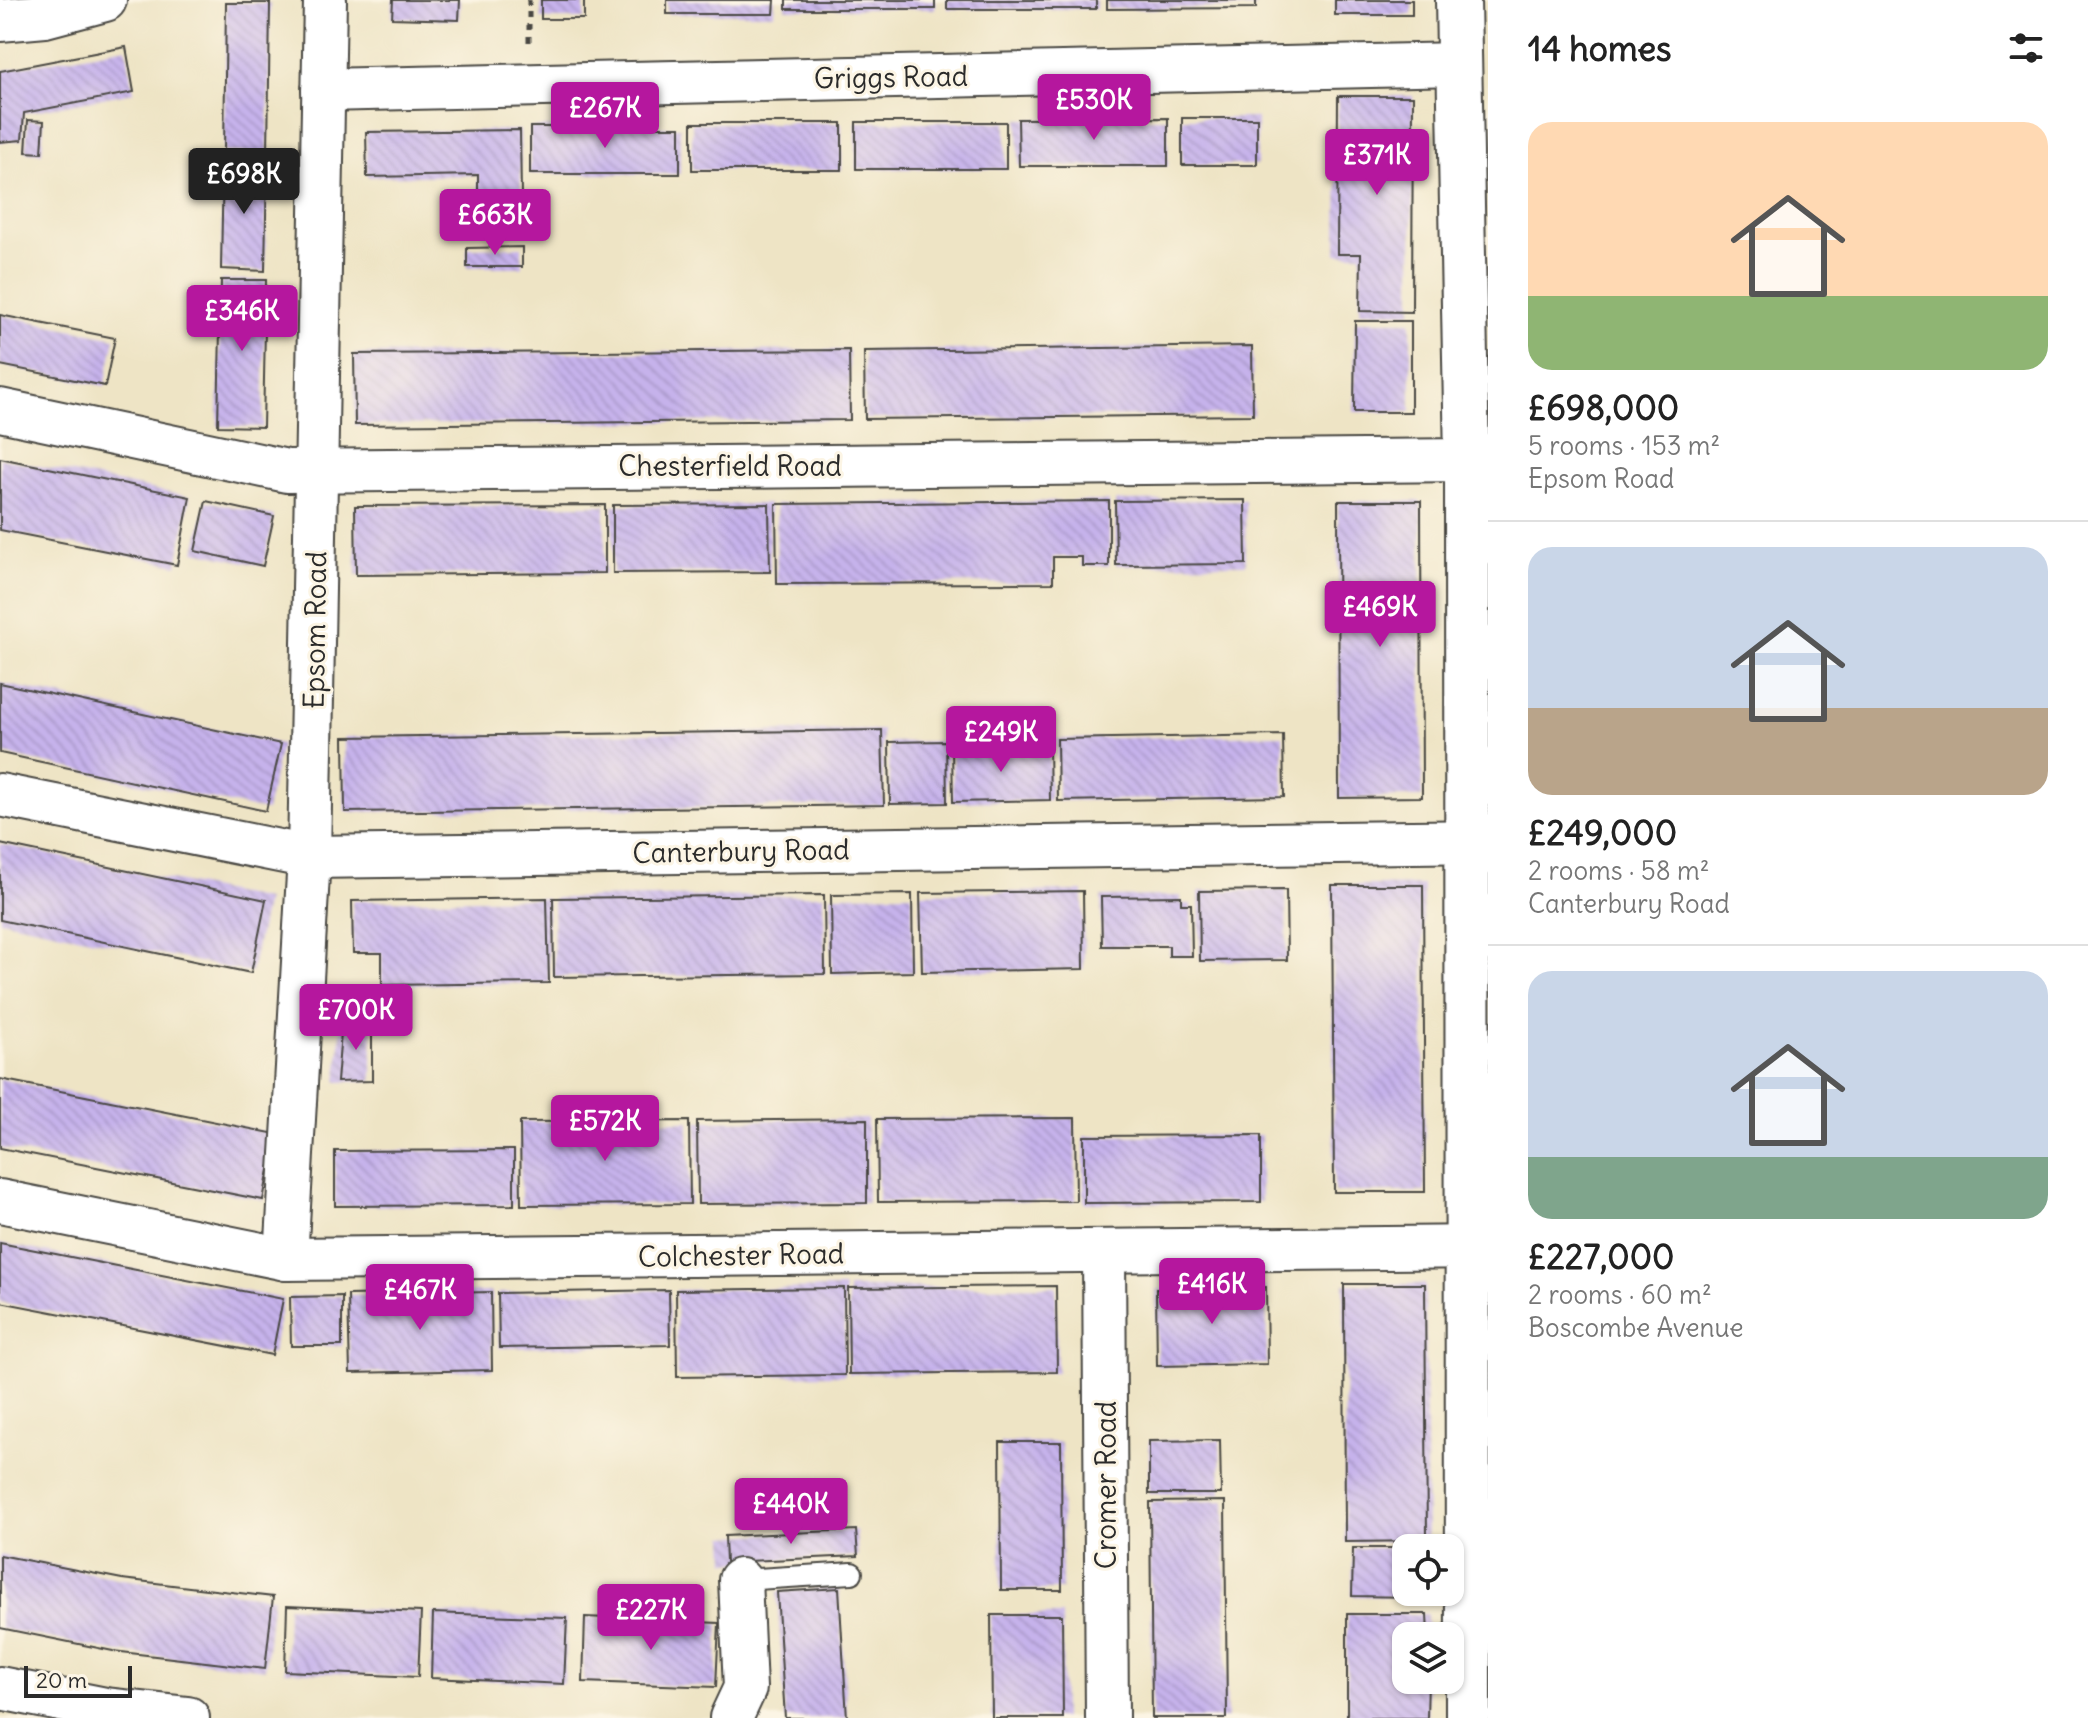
<!DOCTYPE html>
<meta charset="utf-8">
<style>
body{margin:0;font-family:Delius,sans-serif;background:#f6f6f6;color:#222;height:100vh;display:flex;flex-direction:column;font-size:30px;white-space:nowrap}
*{box-sizing:border-box;margin:0}
p{font-size:26px;color:#767676}
.icon{flex:none;width:44px;height:44px;fill:none;stroke:currentColor;stroke-width:2;stroke-linecap:round;stroke-linejoin:round}
.map{position:relative;flex:1;overflow:hidden}
.drawer{display:flex;flex-direction:column;background:#fff;width:600px}
.drawer>*{flex:none}
.controls{position:absolute;left:1392px;top:1534px;display:grid;gap:16px}
.controls a{display:grid;place-items:center;width:72px;height:72px;border-radius:16px;background:#fff;box-shadow:0 2px 6px #0004;font-size:40px}
.scale{position:absolute;left:24px;bottom:20px;width:108px;box-sizing:border-box;padding-left:8px;border:4px solid #2b2b2b;border-top:0;font-size:22px;line-height:28px;white-space:nowrap;color:#2b2b2b;-webkit-text-stroke:6px #fcf5e5;paint-order:stroke}
.price{position:absolute;translate:-50% -68px;padding:0 18px;border-radius:8px;background:#b5179e;color:#fff;font-size:26px;line-height:52px;filter:drop-shadow(0 2px 4px #0008)}
.price::after{content:'';position:absolute;left:50%;top:48px;width:24px;height:18px;margin-left:-12px;background:inherit;clip-path:polygon(0 0,100% 0,50% 100%)}
.price.current{background:#222;color:#fff}
ul{padding:0;list-style:none}
li{display:grid;align-content:center;gap:16px;height:424px;padding:0 40px}
li+li{border-top:2px solid #e0e0e0}
li span{display:grid;place-items:center;height:248px;border-radius:24px;color:#555}
li>.icon{margin-inline-start:auto}
span .icon{width:144px;height:144px;fill:#fffc;stroke-width:1}
li b{font-size:34px}
h2{display:flex;justify-content:space-between;align-items:center;height:96px;padding:0 40px;font-size:34px}
main{display:flex;flex:1;min-height:0}
.map>svg:first-child{display:block}
.building{fill:url(#building-back-hatch)}
.lines{fill:none;stroke-linecap:round;stroke-linejoin:round}
.service-casing{stroke:#484742;stroke-width:24}
.minor-casing{stroke:#484742;stroke-width:46}
.tertiary-casing{stroke:#484742;stroke-width:48}
.path{stroke:#484742;stroke-width:5;stroke-dasharray:6 6;stroke-linecap:butt}
.service{stroke:#fff;stroke-width:20}
.minor{stroke:#fff;stroke-width:42}
.tertiary{stroke:#fff;stroke-width:44}
.labels{text-anchor:middle;dominant-baseline:central;stroke-width:6;stroke-linejoin:round;paint-order:stroke}
.street-label{font-size:28px;fill:#2b2b2b;stroke:#fcf5e5}
</style>
<main>
<div class="map">
<svg width="1488" height="1718" viewBox="0 0 1488 1718">
<defs>
<pattern id="building-back-hatch" width="6" height="6" patternUnits="userSpaceOnUse" patternTransform="scale(2)"><rect width="6" height="6" fill="#c6b2eb"/><path d="M-1 5l2 2M0 0l6 6M5-1l2 2" fill="none" stroke="#aa99ca"/></pattern>
</defs>
<rect width="100%" height="100%" fill="#fcf5e5"/>
<filter id="ink" filterUnits="userSpaceOnUse"><feTurbulence type="fractalNoise" baseFrequency=".0125" numOctaves="2"/><feDisplacementMap in="SourceGraphic" scale="16" xChannelSelector="R" yChannelSelector="G"/><feConvolveMatrix kernelMatrix="1 2 1 2 8 2 1 2 1" color-interpolation-filters="sRGB"/></filter>
<filter id="wash" filterUnits="userSpaceOnUse"><feTurbulence type="fractalNoise" baseFrequency=".006" numOctaves="4" result="noise"/><feDisplacementMap in="SourceGraphic" scale="32" xChannelSelector="R" yChannelSelector="G"/><feGaussianBlur stdDeviation="1.8" result="paint"/><feColorMatrix in="noise" values="0 0 0 0 0 0 0 0 0 0 0 0 0 0 0 0 0 1.4 0 .05"/><feComposite in="paint" operator="in"/></filter>
<g filter="url(#wash)">
<rect width="100%" height="100%" fill="#eee4c5"/>
<g id="blocks">
<g class="building">
<path d="M 393,0 L 460,0 L 459,20 L 392,18 Z"/>
<rect x="541" y="0" width="43" height="19"/>
<path d="M 667,0 L 775,0 L 774,14 L 667,14 Z"/>
<rect x="786" y="0" width="149" height="9"/>
<rect x="947" y="0" width="149" height="9"/>
<path d="M 1107,0 L 1256,0 L 1256,8 L 1107,9 Z"/>
<rect x="1335" y="0" width="77" height="15"/>
<path d="M 226,3 L 270,3 L 268,153 L 224,152 Z"/>
<path d="M 126,47 L 134,92 L 24,113 L 22,140 L 0,142 L 0,71 Z"/>
<path d="M 1338,96 L 1413,96 L 1412,312 L 1360,311 L 1361,254 L 1337,254 Z"/>
<path d="M 1168,118 L 1168,166 L 1019,166 L 1018,119 Z"/>
<rect x="1182" y="118" width="75" height="47"/>
<path d="M 28,120 L 44,121 L 42,153 L 26,152 Z"/>
<rect x="856" y="122" width="150" height="47"/>
<rect x="692" y="123" width="150" height="47"/>
<rect x="530" y="127" width="150" height="47"/>
<path d="M 520,130 L 521,196 L 478,191 L 478,175 L 367,177 L 366,132 Z"/>
<path d="M 223,162 L 267,162 L 265,271 L 221,269 Z"/>
<path d="M 522,247 L 522,267 L 467,267 L 467,248 Z"/>
<path d="M 221,280 L 266,280 L 263,427 L 218,426 Z"/>
<path d="M 0,315 L 115,338 L 105,386 L 0,365 Z"/>
<path d="M 1355,321 L 1411,321 L 1411,412 L 1354,412 Z"/>
<path d="M 1252,346 L 1253,415 L 865,419 L 864,351 Z"/>
<path d="M 849,350 L 850,420 L 355,425 L 354,354 Z"/>
<path d="M 0,458 L 190,497 L 177,565 L 0,530 Z"/>
<path d="M 1245,500 L 1246,564 L 1116,565 L 1115,501 Z"/>
<path d="M 206,501 L 274,516 L 263,566 L 195,551 Z"/>
<path d="M 1109,501 L 1109,566 L 1082,566 L 1082,557 L 1053,557 L 1053,583 L 777,584 L 776,504 Z"/>
<path d="M 1338,501 L 1421,501 L 1422,797 L 1339,798 Z"/>
<path d="M 769,504 L 770,572 L 613,573 L 613,505 Z"/>
<path d="M 605,505 L 605,573 L 356,575 L 355,506 Z"/>
<path d="M 0,683 L 281,744 L 266,811 L 0,753 Z"/>
<path d="M 882,730 L 884,805 L 345,812 L 344,737 Z"/>
<path d="M 1283,735 L 1284,797 L 1058,801 L 1057,739 Z"/>
<path d="M 946,741 L 947,803 L 890,804 L 889,742 Z"/>
<path d="M 1049,747 L 1050,800 L 953,802 L 952,748 Z"/>
<path d="M 0,844 L 266,900 L 251,973 L 0,920 Z"/>
<path d="M 1332,885 L 1423,885 L 1425,1192 L 1334,1192 Z"/>
<path d="M 1286,890 L 1287,960 L 1200,961 L 1199,891 Z"/>
<path d="M 1083,891 L 1084,969 L 922,972 L 920,893 Z"/>
<path d="M 912,894 L 913,972 L 832,974 L 831,895 Z"/>
<path d="M 824,895 L 825,974 L 554,977 L 553,898 Z"/>
<path d="M 1181,896 L 1181,904 L 1191,904 L 1192,956 L 1169,956 L 1169,946 L 1102,946 L 1101,897 Z"/>
<path d="M 547,898 L 549,983 L 382,985 L 382,953 L 353,953 L 352,901 Z"/>
<path d="M 342,1020 L 372,1020 L 372,1081 L 337,1082 Z"/>
<path d="M 0,1079 L 276,1134 L 263,1200 L 0,1148 Z"/>
<path d="M 1075,1118 L 1076,1201 L 878,1202 L 877,1119 Z"/>
<path d="M 867,1119 L 867,1203 L 698,1204 L 697,1121 Z"/>
<path d="M 689,1121 L 690,1204 L 521,1205 L 520,1122 Z"/>
<path d="M 1261,1135 L 1261,1202 L 1084,1203 L 1084,1136 Z"/>
<path d="M 514,1150 L 514,1205 L 335,1206 L 335,1151 Z"/>
<path d="M 0,1243 L 283,1299 L 272,1355 L 0,1302 Z"/>
<path d="M 1344,1284 L 1425,1284 L 1427,1541 L 1345,1542 Z"/>
<path d="M 1056,1286 L 1057,1372 L 849,1374 L 848,1288 Z"/>
<path d="M 1266,1287 L 1267,1364 L 1157,1366 L 1156,1289 Z"/>
<path d="M 844,1288 L 845,1375 L 677,1377 L 676,1290 Z"/>
<path d="M 669,1290 L 670,1345 L 499,1348 L 498,1293 Z"/>
<path d="M 491,1292 L 492,1370 L 350,1373 L 348,1295 Z"/>
<path d="M 342,1296 L 342,1346 L 291,1346 L 290,1297 Z"/>
<path d="M 1220,1440 L 1221,1494 L 1149,1494 L 1149,1441 Z"/>
<path d="M 1000,1442 L 1061,1442 L 1062,1590 L 1001,1590 Z"/>
<path d="M 1225,1501 L 1227,1718 L 1152,1718 L 1150,1502 Z"/>
<path d="M 856,1530 L 858,1556 L 726,1562 L 725,1536 Z"/>
<path d="M 1353,1548 L 1406,1548 L 1406,1592 L 1413,1592 L 1413,1597 L 1352,1596 Z"/>
<path d="M 0,1555 L 122,1579 L 273,1597 L 265,1669 L 113,1651 L 0,1628 Z"/>
<path d="M 839,1588 L 847,1718 L 785,1718 L 777,1592 Z"/>
<path d="M 287,1606 L 421,1612 L 418,1677 L 285,1671 Z"/>
<path d="M 433,1613 L 567,1618 L 564,1684 L 431,1678 Z"/>
<path d="M 1347,1614 L 1427,1614 L 1428,1636 L 1406,1636 L 1406,1680 L 1428,1680 L 1427,1718 L 1347,1718 Z"/>
<path d="M 991,1615 L 1062,1615 L 1063,1718 L 992,1718 Z"/>
<path d="M 585,1617 L 719,1623 L 716,1687 L 583,1682 Z"/>
</g>
</g>
</g>
<g filter="url(#ink)">
<use href="#blocks" fill-opacity="0" stroke="#484742" stroke-width="2"/>
<g class="lines">
<defs>
<path id="service" d="M 740,1580 L 852,1573"/>
<g id="minor">
<path d="M 0,20 L 45,16 L 105,0"/>
<path d="M 323,90 L 1459,64"/>
<path d="M 0,410 L 287,471 L 1467,460"/>
<path d="M 0,795 L 309,857 L 1488,841"/>
<path d="M 0,1201 L 286,1259 L 1488,1247"/>
<path d="M 1104,1251 L 1107,1718"/>
<path d="M 286,1259 L 309,857 L 325,0"/>
<path d="M 0,1688 L 106,1709 L 188,1718"/>
<path d="M 731,1718 L 745,1688 L 740,1580"/>
</g>
<path id="tertiary" d="M 1458,0 L 1467,460 L 1468,1718"/>
</defs>
<use href="#service" class="service-casing"/>
<use href="#minor" class="minor-casing"/>
<use href="#tertiary" class="tertiary-casing"/>
<path class="path" d="M 529,0 L 529,48"/>
<use href="#service" class="service"/>
<use href="#minor" class="minor"/>
<use href="#tertiary" class="tertiary"/>
</g>
</g>
<g class="labels">
<g class="street-label">
<text transform="translate(891 77) rotate(-1)">Griggs Road</text>
<text x="730" y="466">Chesterfield Road</text>
<text transform="translate(315 630) rotate(-89)">Epsom Road</text>
<text transform="translate(741 851) rotate(-1)">Canterbury Road</text>
<text transform="translate(741 1255) rotate(-1)">Colchester Road</text>
<text transform="translate(1106 1485) rotate(-90)">Cromer Road</text>
</g>
</g>
</svg>
<div class="controls">
<a><svg class="icon" aria-label="locate" viewBox="0 0 24 24"><circle cx="12" cy="12" r="6"/><path d="M12 2v4M12 18v4M2 12h4M18 12h4"/></svg></a>
<a><svg class="icon" aria-label="layers" viewBox="0 0 24 24"><path d="M12 4l9 5-9 5-9-5zM3 14l9 5 9-5"/></svg></a>
</div>
<div class="scale">20 m</div>
<b class="price" style="left:1094px;top:142px">£530K</b>
<b class="price" style="left:605px;top:150px">£267K</b>
<b class="price" style="left:1377px;top:197px">£371K</b>
<b class="price current" style="left:244px;top:216px">£698K</b>
<b class="price" style="left:495px;top:257px">£663K</b>
<b class="price" style="left:242px;top:353px">£346K</b>
<b class="price" style="left:1380px;top:649px">£469K</b>
<b class="price" style="left:1001px;top:774px">£249K</b>
<b class="price" style="left:356px;top:1052px">£700K</b>
<b class="price" style="left:605px;top:1163px">£572K</b>
<b class="price" style="left:1212px;top:1326px">£416K</b>
<b class="price" style="left:420px;top:1332px">£467K</b>
<b class="price" style="left:791px;top:1546px">£440K</b>
<b class="price" style="left:651px;top:1652px">£227K</b>
</div>
<section class="drawer">
<h2>14 homes<svg class="icon" aria-label="filters" viewBox="0 0 24 24"><path d="M4 7h16M4 17h16"/><circle cx="9" cy="7" r="2"/><circle cx="15" cy="17" r="2"/></svg></h2>
<ul>
<li><span style="background:linear-gradient(#ffd9b3 70%,#8fb573 0)"><svg class="icon" aria-label="home" viewBox="0 0 24 24"><path d="M3 11l9-7 9 7M6 9v11h12V9"/></svg></span><div><b>£698,000</b><p>5 rooms · 153 m²</p><p>Epsom Road</p></div></li>
<li><span style="background:linear-gradient(#c9d6e8 65%,#b9a48a 0)"><svg class="icon" aria-label="home" viewBox="0 0 24 24"><path d="M3 11l9-7 9 7M6 9v11h12V9"/></svg></span><div><b>£249,000</b><p>2 rooms · 58 m²</p><p>Canterbury Road</p></div></li>
<li><span style="background:linear-gradient(#c9d6e8 75%,#7fa58c 0)"><svg class="icon" aria-label="home" viewBox="0 0 24 24"><path d="M3 11l9-7 9 7M6 9v11h12V9"/></svg></span><div><b>£227,000</b><p>2 rooms · 60 m²</p><p>Boscombe Avenue</p></div></li>
</ul>
</section>
</main>
